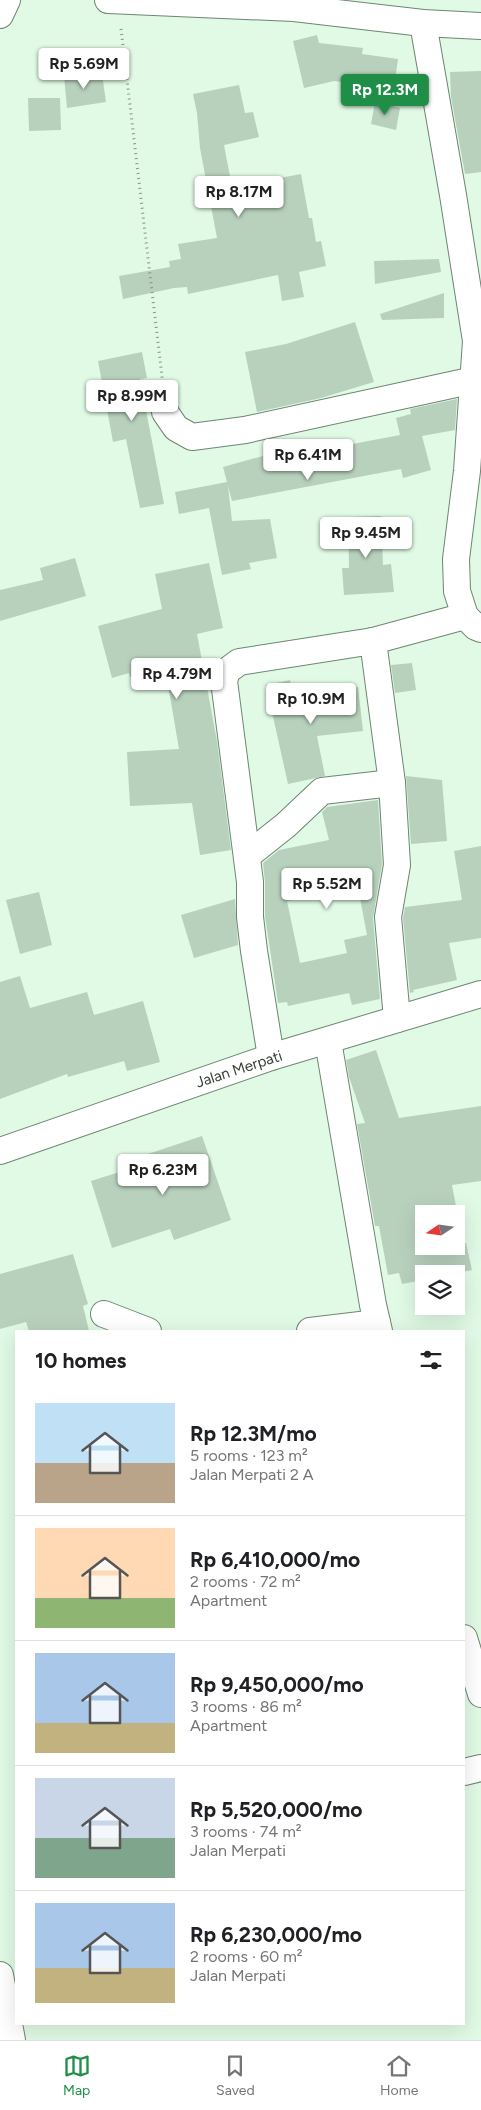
<!DOCTYPE html>
<meta charset="utf-8">
<style>
body{margin:0;font-family:Figtree,sans-serif;background:#f6f6f6;color:#202124;height:100vh;display:flex;flex-direction:column;font-size:19px;white-space:nowrap}
*{box-sizing:border-box;margin:0}
p{font-size:16px;color:#757577}
.icon{flex:none;width:28px;height:28px;fill:none;stroke:currentColor;stroke-width:2;stroke-linecap:round;stroke-linejoin:round}
.map{position:relative;flex:1;overflow:hidden}
.drawer{position:absolute;left:15px;top:1330px;width:450px;height:695px;display:flex;flex-direction:column;background:#fff;border-radius:0px;box-shadow:0 5px 20px #0002}
.drawer>*{flex:none}
.needle{width:32px;rotate:257deg}
.fabs{position:absolute;left:415px;top:1205px;display:grid;gap:10px}
.fabs a{display:grid;place-items:center;width:50px;height:50px;border-radius:0px;background:#fff;box-shadow:0 5px 20px #0002;font-size:25px}
.price{position:absolute;translate:-50% -42px;padding:0 11px;border-radius:5px;background:#fff;color:#222;font-size:16px;line-height:32px;filter:drop-shadow(0 1px 2px #0008)}
.price::after{content:'';position:absolute;left:50%;top:30px;width:15px;height:11px;margin-left:-8px;background:inherit;clip-path:polygon(0 0,100% 0,50% 100%)}
.price.current{background:#1f8f48;color:#fff}
ul{padding:0;list-style:none}
li{display:flex;align-items:center;gap:15px;height:125px;padding:0 20px}
li+li{border-top:1px solid #e0e0e0}
li span{display:grid;place-items:center;flex:none;width:140px;height:100px;border-radius:0px;color:#555}
li>.icon{margin-inline-start:auto}
span .icon{width:60px;height:60px;fill:#fffc;stroke-width:1}
li b{font-size:21px}
h2{display:flex;justify-content:space-between;align-items:center;height:60px;padding:0 20px;font-size:21px}
.dock{display:flex;justify-content:space-around;align-items:center;height:70px;border-top:1px solid #e0e0e0;background:#fff;font-size:14px;color:#757577}
.dock a{display:grid;justify-items:center;gap:2px}
.dock .current{color:#1f8f48}
.map>svg:first-child{display:block}
.building{fill:#b8d1bd;fill-rule:evenodd}
.lines{fill:none;stroke-linecap:round;stroke-linejoin:round}
.street-casing{stroke:#6e8572;stroke-width:28}
.path{stroke:#839587;stroke-width:3;stroke-dasharray:1 4;stroke-linecap:butt}
.street{stroke:#fff;stroke-width:26}
.labels{text-anchor:middle;dominant-baseline:central;stroke-width:4;stroke-linejoin:round;paint-order:stroke}
.street-label{font-size:15px;fill:#364038;stroke:#fff}
</style>
<div class="map">
<svg width="481" height="2040" viewBox="0 0 481 2040">
<rect width="100%" height="100%" fill="#e0fae5"/>
<g class="building">
<path d="M 317,35 L 319,43 L 363,48 L 362,54 L 398,59 L 394,88 L 334,81 L 304,88 L 293,41 Z"/>
<path d="M 481,71 L 481,172 L 465,174 L 451,97 L 450,72 Z"/>
<path d="M 102,74 L 106,102 L 67,108 L 64,76 Z"/>
<path d="M 239,85 L 245,113 L 253,112 L 259,137 L 224,145 L 232,187 L 301,174 L 309,218 L 312,218 L 316,242 L 321,241 L 326,266 L 299,272 L 304,297 L 282,301 L 278,275 L 188,294 L 187,287 L 174,288 L 123,299 L 119,276 L 170,267 L 169,261 L 181,259 L 178,244 L 217,238 L 200,148 L 197,113 L 193,94 Z"/>
<path d="M 28,98 L 60,98 L 61,130 L 29,131 Z"/>
<path d="M 375,102 L 400,108 L 396,130 L 371,124 Z"/>
<path d="M 439,259 L 441,272 L 375,284 L 374,261 Z"/>
<path d="M 444,293 L 444,318 L 382,320 L 380,314 Z"/>
<path d="M 355,322 L 374,382 L 321,398 L 257,412 L 245,352 L 286,344 Z"/>
<path d="M 142,352 L 147,378 L 140,379 L 164,504 L 140,508 L 126,439 L 113,442 L 98,361 Z"/>
<path d="M 457,399 L 455,430 L 422,436 L 431,470 L 403,478 L 401,469 L 232,501 L 228,486 L 232,521 L 270,519 L 277,558 L 249,563 L 251,569 L 222,575 L 209,508 L 179,514 L 175,492 L 227,482 L 223,467 L 277,452 L 279,458 L 400,435 L 396,418 L 411,414 L 410,409 Z"/>
<path d="M 381,516 L 383,565 L 391,564 L 394,592 L 344,595 L 342,568 L 349,568 L 348,517 Z"/>
<path d="M 75,558 L 86,596 L 0,621 L 0,590 L 43,580 L 40,568 Z"/>
<path d="M 209,563 L 223,628 L 197,634 L 217,741 L 231,850 L 200,855 L 192,803 L 130,806 L 127,752 L 179,749 L 165,667 L 130,677 L 129,673 L 112,678 L 98,626 L 162,609 L 155,574 Z"/>
<path d="M 412,663 L 416,690 L 395,693 L 391,665 Z"/>
<path d="M 290,680 L 293,694 L 358,687 L 363,731 L 317,736 L 325,776 L 288,784 L 266,685 Z"/>
<path d="M 406,776 L 442,780 L 447,841 L 411,844 Z"/>
<path d="M 378,800 L 382,864 L 373,918 L 380,999 L 352,1005 L 349,993 L 288,1006 L 287,1002 L 278,1003 L 265,916 L 265,882 L 263,863 L 279,850 L 329,840 L 322,812 L 327,807 ZM 344,874 L 345,880 L 356,877 L 367,935 L 344,940 L 347,953 L 300,963 L 287,901 L 304,898 L 301,883 Z"/>
<path d="M 481,846 L 481,938 L 449,943 L 457,980 L 413,990 L 414,992 L 410,993 L 403,918 L 405,907 L 462,900 L 454,851 Z"/>
<path d="M 39,892 L 52,945 L 20,954 L 6,900 Z"/>
<path d="M 235,899 L 238,945 L 194,958 L 181,915 Z"/>
<path d="M 20,976 L 30,1008 L 87,992 L 94,1015 L 143,1001 L 160,1062 L 127,1071 L 124,1061 L 68,1077 L 67,1074 L 0,1099 L 0,982 Z"/>
<path d="M 376,1050 L 399,1118 L 481,1106 L 481,1181 L 452,1185 L 463,1243 L 466,1243 L 472,1270 L 454,1274 L 424,1274 L 424,1280 L 402,1284 L 399,1273 L 388,1275 L 379,1226 L 375,1226 L 357,1124 L 365,1123 L 349,1077 L 346,1060 ZM 424,1214 L 456,1214 L 456,1246 L 424,1246 Z"/>
<path d="M 202,1136 L 231,1220 L 174,1240 L 170,1229 L 112,1248 L 91,1181 L 148,1163 L 145,1155 Z"/>
<path d="M 73,1254 L 88,1304 L 83,1306 L 89,1331 L 29,1331 L 26,1322 L 0,1329 L 0,1274 Z"/>
</g>
<g class="lines">
<defs>
<g id="street">
<path d="M 108,0 L 294,8 L 423,23 L 481,26"/>
<path d="M 0,15 L 7,0"/>
<path d="M 423,23 L 453,195 L 476,341 L 467,471 L 456,559 L 457,591 L 465,616 L 476,627 L 481,629"/>
<path d="M 165,412 L 176,428 L 192,437 L 245,430 L 474,380"/>
<path d="M 373,641 L 392,783 L 397,865 L 388,917 L 397,1019"/>
<path d="M 247,856 L 286,825 L 322,791 L 392,783"/>
<path d="M 328,1041 L 373,1305 L 379,1331"/>
<path d="M 271,1057 L 254,951 L 250,917 L 250,882 L 224,681 L 227,671 L 239,662 L 373,641 L 465,616"/>
<path d="M 0,1151 L 271,1057 L 481,994"/>
<path d="M 104,1314 L 148,1331"/>
<path d="M 310,1331 L 377,1323"/>
<path d="M 464,1638 L 481,1694"/>
<path d="M 464,1772 L 481,1768"/>
<path d="M 0,1975 L 12,2040"/>
</g>
</defs>
<use href="#street" class="street-casing"/>
<path class="path" d="M 121,29 L 163,385"/>
<use href="#street" class="street"/>
</g>
<g class="labels">
<g class="street-label">
<text transform="translate(239 1069) rotate(-18)">Jalan Merpati</text>
</g>
</g>
</svg>
<div class="fabs">
<a><svg class="needle" viewBox="-14 -14 28 28"><path d="M0-13l5 13h-10z" fill="#e53935"/><path d="M0 13l5-13h-10z" fill="#757577"/></svg></a>
<a><svg class="icon" aria-label="layers" viewBox="0 0 24 24"><path d="M12 4l9 5-9 5-9-5zM3 14l9 5 9-5"/></svg></a>
</div>
<b class="price" style="left:84px;top:90px">Rp 5.69M</b>
<b class="price current" style="left:385px;top:116px">Rp 12.3M</b>
<b class="price" style="left:239px;top:218px">Rp 8.17M</b>
<b class="price" style="left:132px;top:422px">Rp 8.99M</b>
<b class="price" style="left:308px;top:481px">Rp 6.41M</b>
<b class="price" style="left:366px;top:559px">Rp 9.45M</b>
<b class="price" style="left:177px;top:700px">Rp 4.79M</b>
<b class="price" style="left:311px;top:725px">Rp 10.9M</b>
<b class="price" style="left:327px;top:910px">Rp 5.52M</b>
<b class="price" style="left:163px;top:1196px">Rp 6.23M</b>
<section class="drawer">
<h2>10 homes<svg class="icon" aria-label="filters" viewBox="0 0 24 24"><path d="M4 7h16M4 17h16"/><circle cx="9" cy="7" r="2"/><circle cx="15" cy="17" r="2"/></svg></h2>
<ul>
<li><span style="background:linear-gradient(#bfe0f5 60%,#b9a48a 0)"><svg class="icon" aria-label="home" viewBox="0 0 24 24"><path d="M3 11l9-7 9 7M6 9v11h12V9"/></svg></span><div><b>Rp 12.3M/mo</b><p>5 rooms · 123 m²</p><p>Jalan Merpati 2 A</p></div></li>
<li><span style="background:linear-gradient(#ffd9b3 70%,#8fb573 0)"><svg class="icon" aria-label="home" viewBox="0 0 24 24"><path d="M3 11l9-7 9 7M6 9v11h12V9"/></svg></span><div><b>Rp 6,410,000/mo</b><p>2 rooms · 72 m²</p><p>Apartment</p></div></li>
<li><span style="background:linear-gradient(#a9c7e8 70%,#c2b280 0)"><svg class="icon" aria-label="home" viewBox="0 0 24 24"><path d="M3 11l9-7 9 7M6 9v11h12V9"/></svg></span><div><b>Rp 9,450,000/mo</b><p>3 rooms · 86 m²</p><p>Apartment</p></div></li>
<li><span style="background:linear-gradient(#c9d6e8 60%,#7fa58c 0)"><svg class="icon" aria-label="home" viewBox="0 0 24 24"><path d="M3 11l9-7 9 7M6 9v11h12V9"/></svg></span><div><b>Rp 5,520,000/mo</b><p>3 rooms · 74 m²</p><p>Jalan Merpati</p></div></li>
<li><span style="background:linear-gradient(#a9c7e8 65%,#c2b280 0)"><svg class="icon" aria-label="home" viewBox="0 0 24 24"><path d="M3 11l9-7 9 7M6 9v11h12V9"/></svg></span><div><b>Rp 6,230,000/mo</b><p>2 rooms · 60 m²</p><p>Jalan Merpati</p></div></li>
</ul>
</section>
</div>
<nav class="dock">
<a class="current"><svg class="icon" aria-label="map" viewBox="0 0 24 24"><path d="M3 6l6-2 6 2 6-2v14l-6 2-6-2-6 2zM9 4v14M15 6v14"/></svg>Map</a>
<a><svg class="icon" aria-label="saved" viewBox="0 0 24 24"><path d="M7 4h10v16l-5-4-5 4z"/></svg>Saved</a>
<a><svg class="icon" aria-label="home" viewBox="0 0 24 24"><path d="M3 11l9-7 9 7M6 9v11h12V9"/></svg>Home</a>
</nav>
